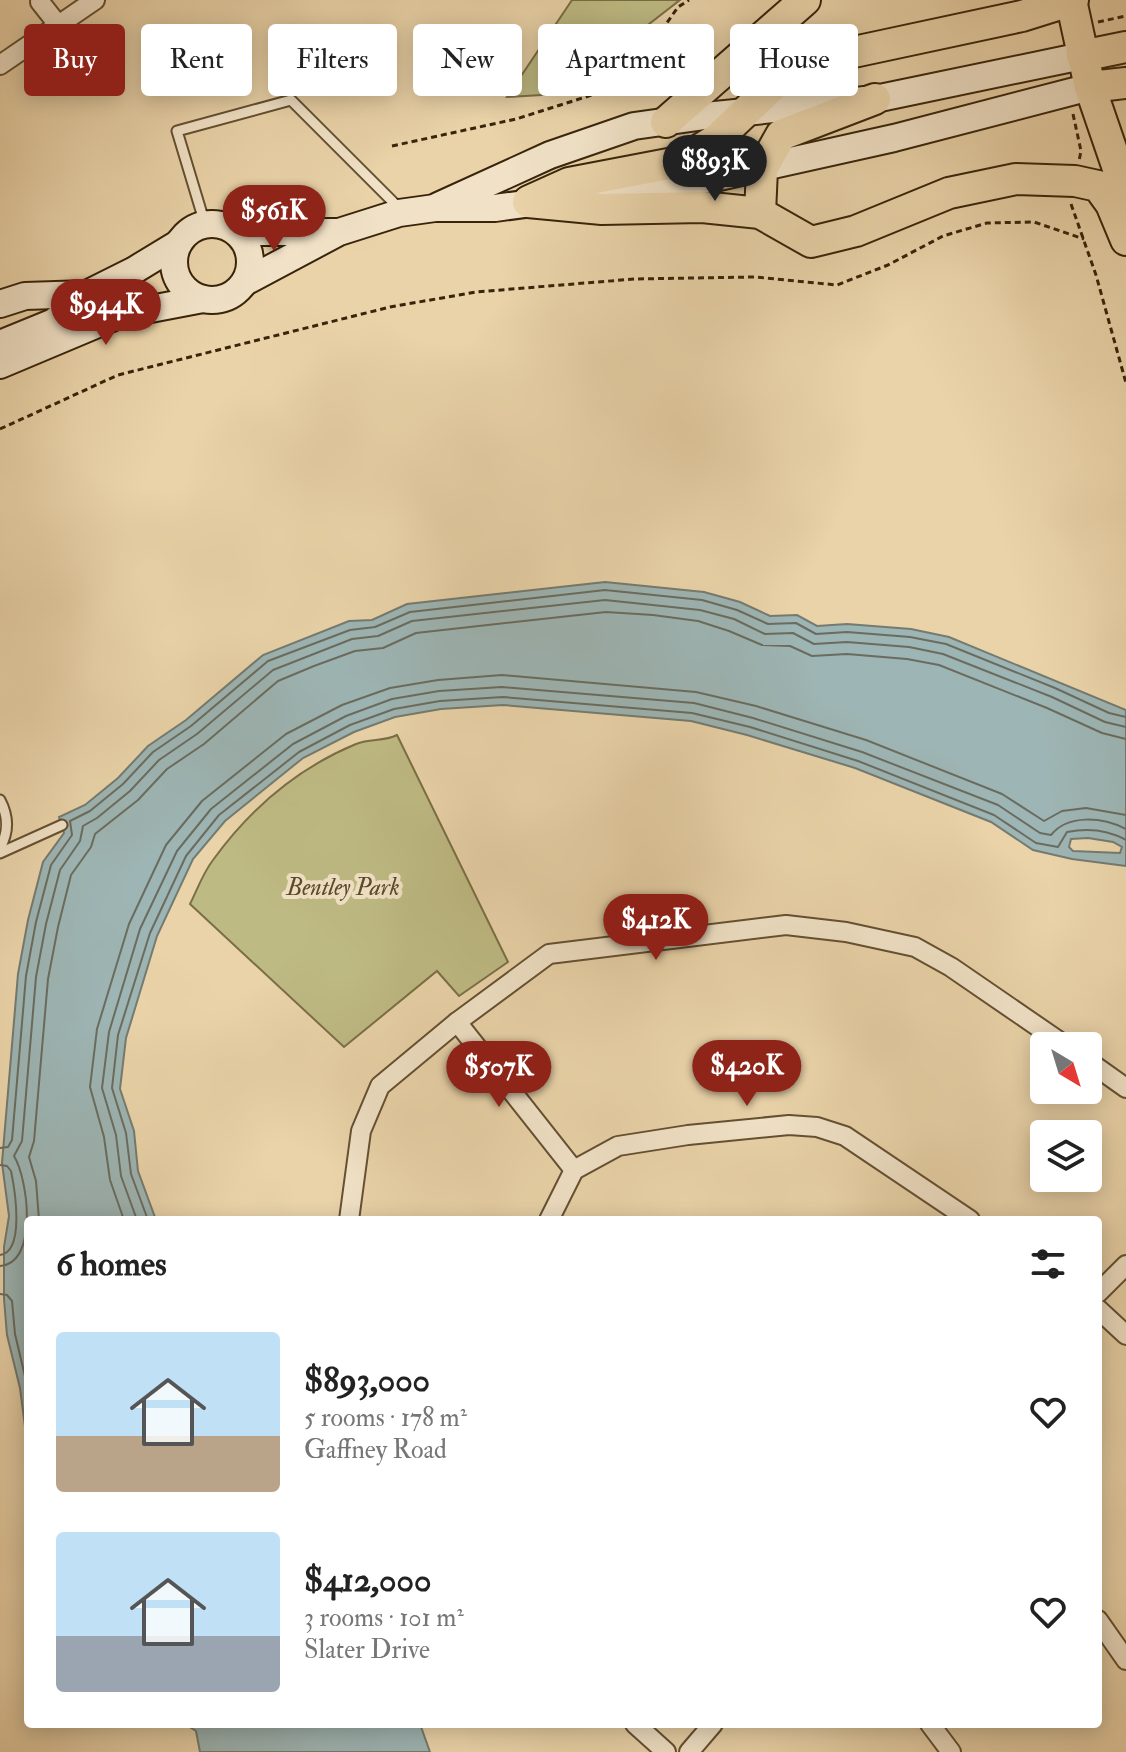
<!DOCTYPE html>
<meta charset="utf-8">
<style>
body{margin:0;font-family:"IM FELL Double Pica",serif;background:#f2f2f2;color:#222;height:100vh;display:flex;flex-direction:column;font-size:30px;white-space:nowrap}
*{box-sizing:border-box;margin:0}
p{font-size:26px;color:#767676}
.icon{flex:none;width:44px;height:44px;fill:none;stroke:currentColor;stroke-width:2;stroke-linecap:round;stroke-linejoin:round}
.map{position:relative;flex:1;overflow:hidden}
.drawer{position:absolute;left:24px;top:1216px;width:1078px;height:512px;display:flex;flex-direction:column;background:#fff;border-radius:8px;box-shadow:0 4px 20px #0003}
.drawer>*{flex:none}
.hud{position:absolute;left:24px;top:24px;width:1078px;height:72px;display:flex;gap:16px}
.needle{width:52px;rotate:142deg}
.controls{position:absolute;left:1030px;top:1032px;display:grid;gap:16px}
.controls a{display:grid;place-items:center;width:72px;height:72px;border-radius:8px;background:#fff;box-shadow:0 4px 20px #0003;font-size:40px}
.price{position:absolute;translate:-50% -68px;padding:0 18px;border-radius:28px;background:#8f2418;color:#fff;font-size:26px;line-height:52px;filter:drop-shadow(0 2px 4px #0008)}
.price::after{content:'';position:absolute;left:50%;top:48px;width:24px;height:18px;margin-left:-12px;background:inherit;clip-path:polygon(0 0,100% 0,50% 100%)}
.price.active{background:#222;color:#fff}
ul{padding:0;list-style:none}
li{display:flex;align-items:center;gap:24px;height:200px;padding:0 32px}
li span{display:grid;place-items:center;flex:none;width:224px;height:160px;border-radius:8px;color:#555}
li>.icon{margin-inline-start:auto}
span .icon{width:96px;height:96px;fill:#fffc;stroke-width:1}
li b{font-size:34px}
h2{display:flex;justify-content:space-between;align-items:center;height:96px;padding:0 32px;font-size:34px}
.tag{padding:0 28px;border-radius:8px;background:#fff;box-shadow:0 4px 20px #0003;font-size:28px;line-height:72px}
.tag.active{background:#8f2418;color:#fff}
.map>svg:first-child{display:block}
.green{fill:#beba83;stroke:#7a6f46;stroke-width:2}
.water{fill:#9db5b4;stroke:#747b70;stroke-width:2;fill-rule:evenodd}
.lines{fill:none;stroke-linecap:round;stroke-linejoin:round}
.shore{stroke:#6a6c5f;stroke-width:2}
.service-casing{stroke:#645032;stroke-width:13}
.minor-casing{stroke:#645032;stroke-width:22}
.secondary-casing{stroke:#37240a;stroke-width:30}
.primary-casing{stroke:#37240a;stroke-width:34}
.trunk-casing{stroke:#37240a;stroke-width:34}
.path{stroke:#37240a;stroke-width:3;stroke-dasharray:6 4;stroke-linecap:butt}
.service{stroke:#f1e2c7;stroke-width:9}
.minor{stroke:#f1e2c7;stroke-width:18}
.secondary{stroke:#f1e2c7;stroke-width:26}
.primary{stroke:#ead3a9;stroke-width:30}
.trunk{stroke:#ead3a9;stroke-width:30}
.labels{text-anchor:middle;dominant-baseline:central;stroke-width:8;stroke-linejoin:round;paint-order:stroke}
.park-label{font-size:24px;font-style:italic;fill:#594a28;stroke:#f1e2c7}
</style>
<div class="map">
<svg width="1126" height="1752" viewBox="0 0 1126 1752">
<rect width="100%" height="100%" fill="#ead3a9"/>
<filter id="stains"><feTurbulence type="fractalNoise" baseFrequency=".0025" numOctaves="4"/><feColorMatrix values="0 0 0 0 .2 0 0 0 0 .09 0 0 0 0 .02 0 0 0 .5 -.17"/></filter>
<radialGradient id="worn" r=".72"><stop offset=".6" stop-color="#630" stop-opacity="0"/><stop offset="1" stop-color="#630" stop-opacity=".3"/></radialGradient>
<g class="green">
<path d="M 572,0 L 680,0 L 559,94 L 507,97 Z"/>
<path d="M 397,735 L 508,962 L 459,996 L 437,971 L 344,1047 L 190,904 C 197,890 203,873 213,860 C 250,809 298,768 356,744 C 371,738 383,742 397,735 Z"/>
</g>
<g class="water">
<path d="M 605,582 L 704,592 L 740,602 L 770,616 L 797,615 L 817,626 L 847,624 L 911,629 L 949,637 L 1126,710 L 1126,866 L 1072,859 L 1033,850 L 991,822 L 855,768 L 747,735 L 691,721 L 503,705 L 441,709 L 395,717 L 354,732 L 303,758 L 225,821 L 193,859 L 157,936 L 126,1038 L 120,1089 L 134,1131 L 138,1171 L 156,1220 L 28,1220 L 28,1449 L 20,1388 L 7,1335 L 4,1299 L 4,1247 L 9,1216 L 2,1163 L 18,974 L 28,920 L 43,862 L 64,833 L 59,817 L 85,805 L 118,778 L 148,746 L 186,720 L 263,655 L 349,621 L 372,620 L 407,604 ZM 1088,838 L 1113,842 L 1122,847 L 1120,853 L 1073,851 L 1069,847 L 1071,839 Z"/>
<path d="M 185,1724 L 295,1724 L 298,1726 L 299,1724 L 420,1724 L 430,1752 L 200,1752 L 196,1731 Z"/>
</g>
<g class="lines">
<g class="shore">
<path d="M 0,1148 L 8,1147 L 12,1140 L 26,976 L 36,922 L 51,865 L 72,835 L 70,821 L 90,811 L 123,784 L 153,752 L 191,726 L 268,661 L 350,630 L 375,627 L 410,612 L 605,590 L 702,600 L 737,610 L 768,624 L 796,623 L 816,634 L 847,632 L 910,637 L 946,644 L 1055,688 L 1109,713 L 1126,717"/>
<path d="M 0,1165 L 7,1166 L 11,1171 C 15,1190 25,1252 0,1255"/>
<path d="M 39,1220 L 36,1181 L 29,1157 L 34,1141 L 48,979 L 58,927 L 71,875 L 91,847 L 95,834 L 138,800 L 167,769 L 204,744 L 278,681 L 314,666 L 355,651 L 383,648 L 416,633 L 606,612 L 653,615 L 698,621 L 729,631 L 762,645 L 790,646 L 812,656 L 847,654 L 907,659 L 939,665 L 1047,708 L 1102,733 L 1126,739"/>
<path d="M 124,1220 L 110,1180 L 104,1137 L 90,1087 L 97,1029 L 129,924 L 166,845 L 202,801 L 286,734 L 342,705 L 390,688 L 438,680 L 502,675 L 696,692 L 756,706 L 866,740 L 1002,794 L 1044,821 L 1062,811 L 1086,808 L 1126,815"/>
<path d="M 137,1220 L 121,1176 L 116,1135 L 102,1088 L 109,1032 L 140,929 L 177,851 L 211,809 L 293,744 L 346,716 L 392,699 L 439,691 L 502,687 L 694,703 L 753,718 L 862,752 L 998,805 L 1040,833 L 1051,835 C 1068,814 1102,817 1126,829"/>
<path d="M 148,1220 L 131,1174 L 126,1133 L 112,1088 L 118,1035 L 150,933 L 186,856 L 219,815 L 299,752 L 350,725 L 394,709 L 440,701 L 503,697 L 692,713 L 750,727 L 858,761 L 994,815 L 1036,843 L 1058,847 L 1067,832 C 1087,828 1108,830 1126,840"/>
<path d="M 0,1266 C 39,1263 28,1179 14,1156 L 22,1141 L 36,977 L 46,924 L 60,870 L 80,841 L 83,826 L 97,818 L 130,791 L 159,760 L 197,734 L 273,670 L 352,639 L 378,636 L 412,621 L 605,600 L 700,610 L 734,619 L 765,634 L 793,633 L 814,644 L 847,642 L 909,647 L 943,654 L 1052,697 L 1105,722 L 1126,727"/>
<path d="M 0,1294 L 7,1295 L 12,1301 L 15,1334 L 28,1389"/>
</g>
<defs>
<g id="service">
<path d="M 205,224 L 177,131 L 291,100 L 401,210"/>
<path d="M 0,800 C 9,817 9,832 0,848"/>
<path d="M 0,853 L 62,825"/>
</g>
<g id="minor">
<path d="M 40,2 L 59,26"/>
<path d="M 0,65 L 95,0"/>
<path d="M 457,1022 L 574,1170"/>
<path d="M 1088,1061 L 1126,1088"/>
<path d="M 349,1220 L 361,1131 L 380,1086 L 457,1022 L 549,954 L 786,925 L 846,932 L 915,947 L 951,967 L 1066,1046"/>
<path d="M 549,1220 L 574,1170 L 618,1146 L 688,1135 L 789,1125 L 817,1127 L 845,1136 L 970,1220"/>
<path d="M 1098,1293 L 1126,1265"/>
<path d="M 1098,1309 L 1126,1335"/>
<path d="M 1098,1620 L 1126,1660"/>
<path d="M 635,1724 L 666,1752"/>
<path d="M 930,1724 L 951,1752"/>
<path d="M 689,1752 L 713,1724"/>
</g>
<g id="secondary">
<path d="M 438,206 L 550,155 L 634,126 L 705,116 L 875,99 L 1082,56"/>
<circle cx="212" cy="262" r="38"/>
<path d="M 236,232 L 336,232"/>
<path d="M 245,282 L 339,232 L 399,213 L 435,208 L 495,208 L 710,179 L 894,138 L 1090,87"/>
<path d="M 0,304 L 25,296 L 87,294 L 133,271 L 179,243"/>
<path d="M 0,344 L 54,322 L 87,294"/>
<path d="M 0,365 L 119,315 L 203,299"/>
</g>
<g id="primary">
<path d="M 1082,56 L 1126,47"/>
<path d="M 1090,87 L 1126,83"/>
</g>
<g id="trunk">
<path d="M 1071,0 L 1090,87 L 1126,192"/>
<path d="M 666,122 L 805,0"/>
<path d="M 529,201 L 569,183 L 679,162 L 717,139 L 785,74 L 835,56 L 1022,16 L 1073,0"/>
<path d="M 528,202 L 602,209 L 702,207 L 760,213 L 811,242 L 856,231 L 949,193 L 1016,179 L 1075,181 L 1098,186 L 1111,204 L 1126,240"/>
<path d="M 760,213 L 762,169 L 781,135 L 875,99"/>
</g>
</defs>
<use href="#service" class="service-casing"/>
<use href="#minor" class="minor-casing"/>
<use href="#secondary" class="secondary-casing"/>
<use href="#primary" class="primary-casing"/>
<use href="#trunk" class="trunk-casing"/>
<g class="path">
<path d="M 1098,22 L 1126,16"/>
<path d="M 649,77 L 650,47 L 678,7 L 689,0"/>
<path d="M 1073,114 L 1081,151 L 1079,161"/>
<path d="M 392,146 L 516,119 L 649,77 L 678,82"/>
<path d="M 1071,204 L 1096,275 L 1126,383"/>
<path d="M 0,429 L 118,375 L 390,307 L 476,292 L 634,279 L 755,277 L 837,285 L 888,265 L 943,236 L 987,223 L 1034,222 L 1084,239"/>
</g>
<use href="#service" class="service"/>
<use href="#minor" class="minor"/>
<use href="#secondary" class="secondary"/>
<use href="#primary" class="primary"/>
<use href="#trunk" class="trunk"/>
</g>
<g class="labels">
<g class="park-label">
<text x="343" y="887">Bentley Park</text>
</g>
</g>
<rect width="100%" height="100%" filter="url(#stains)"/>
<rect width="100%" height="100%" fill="url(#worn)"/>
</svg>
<div class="controls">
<a><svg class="needle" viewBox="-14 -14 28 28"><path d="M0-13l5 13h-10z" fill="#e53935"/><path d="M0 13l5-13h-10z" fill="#767676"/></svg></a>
<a><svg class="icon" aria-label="layers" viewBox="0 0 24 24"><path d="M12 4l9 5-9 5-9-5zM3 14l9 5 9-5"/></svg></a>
</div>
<b class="price active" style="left:715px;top:203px">$893K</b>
<b class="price" style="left:274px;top:253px">$561K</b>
<b class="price" style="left:106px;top:347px">$944K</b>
<b class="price" style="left:656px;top:962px">$412K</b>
<b class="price" style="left:747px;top:1108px">$420K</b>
<b class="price" style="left:499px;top:1109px">$507K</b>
<div class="hud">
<a class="tag active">Buy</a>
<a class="tag">Rent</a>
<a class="tag">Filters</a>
<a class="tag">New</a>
<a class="tag">Apartment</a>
<a class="tag">House</a>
</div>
<section class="drawer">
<h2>6 homes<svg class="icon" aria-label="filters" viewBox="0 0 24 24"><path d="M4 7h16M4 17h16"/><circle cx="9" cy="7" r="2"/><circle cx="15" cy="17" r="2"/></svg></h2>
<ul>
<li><span style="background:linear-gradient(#bfe0f5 65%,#b9a48a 0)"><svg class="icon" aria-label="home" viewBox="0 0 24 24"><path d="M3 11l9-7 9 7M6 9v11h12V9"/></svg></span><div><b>$893,000</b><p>5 rooms · 178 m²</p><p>Gaffney Road</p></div><svg class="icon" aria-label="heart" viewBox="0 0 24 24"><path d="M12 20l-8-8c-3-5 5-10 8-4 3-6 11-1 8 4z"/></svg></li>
<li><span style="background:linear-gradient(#bfe0f5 65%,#9aa5b1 0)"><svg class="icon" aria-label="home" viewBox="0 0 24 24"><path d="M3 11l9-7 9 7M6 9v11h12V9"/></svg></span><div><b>$412,000</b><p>3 rooms · 101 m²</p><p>Slater Drive</p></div><svg class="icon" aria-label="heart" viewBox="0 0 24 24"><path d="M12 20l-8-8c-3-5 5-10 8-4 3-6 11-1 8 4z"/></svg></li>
</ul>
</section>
</div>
